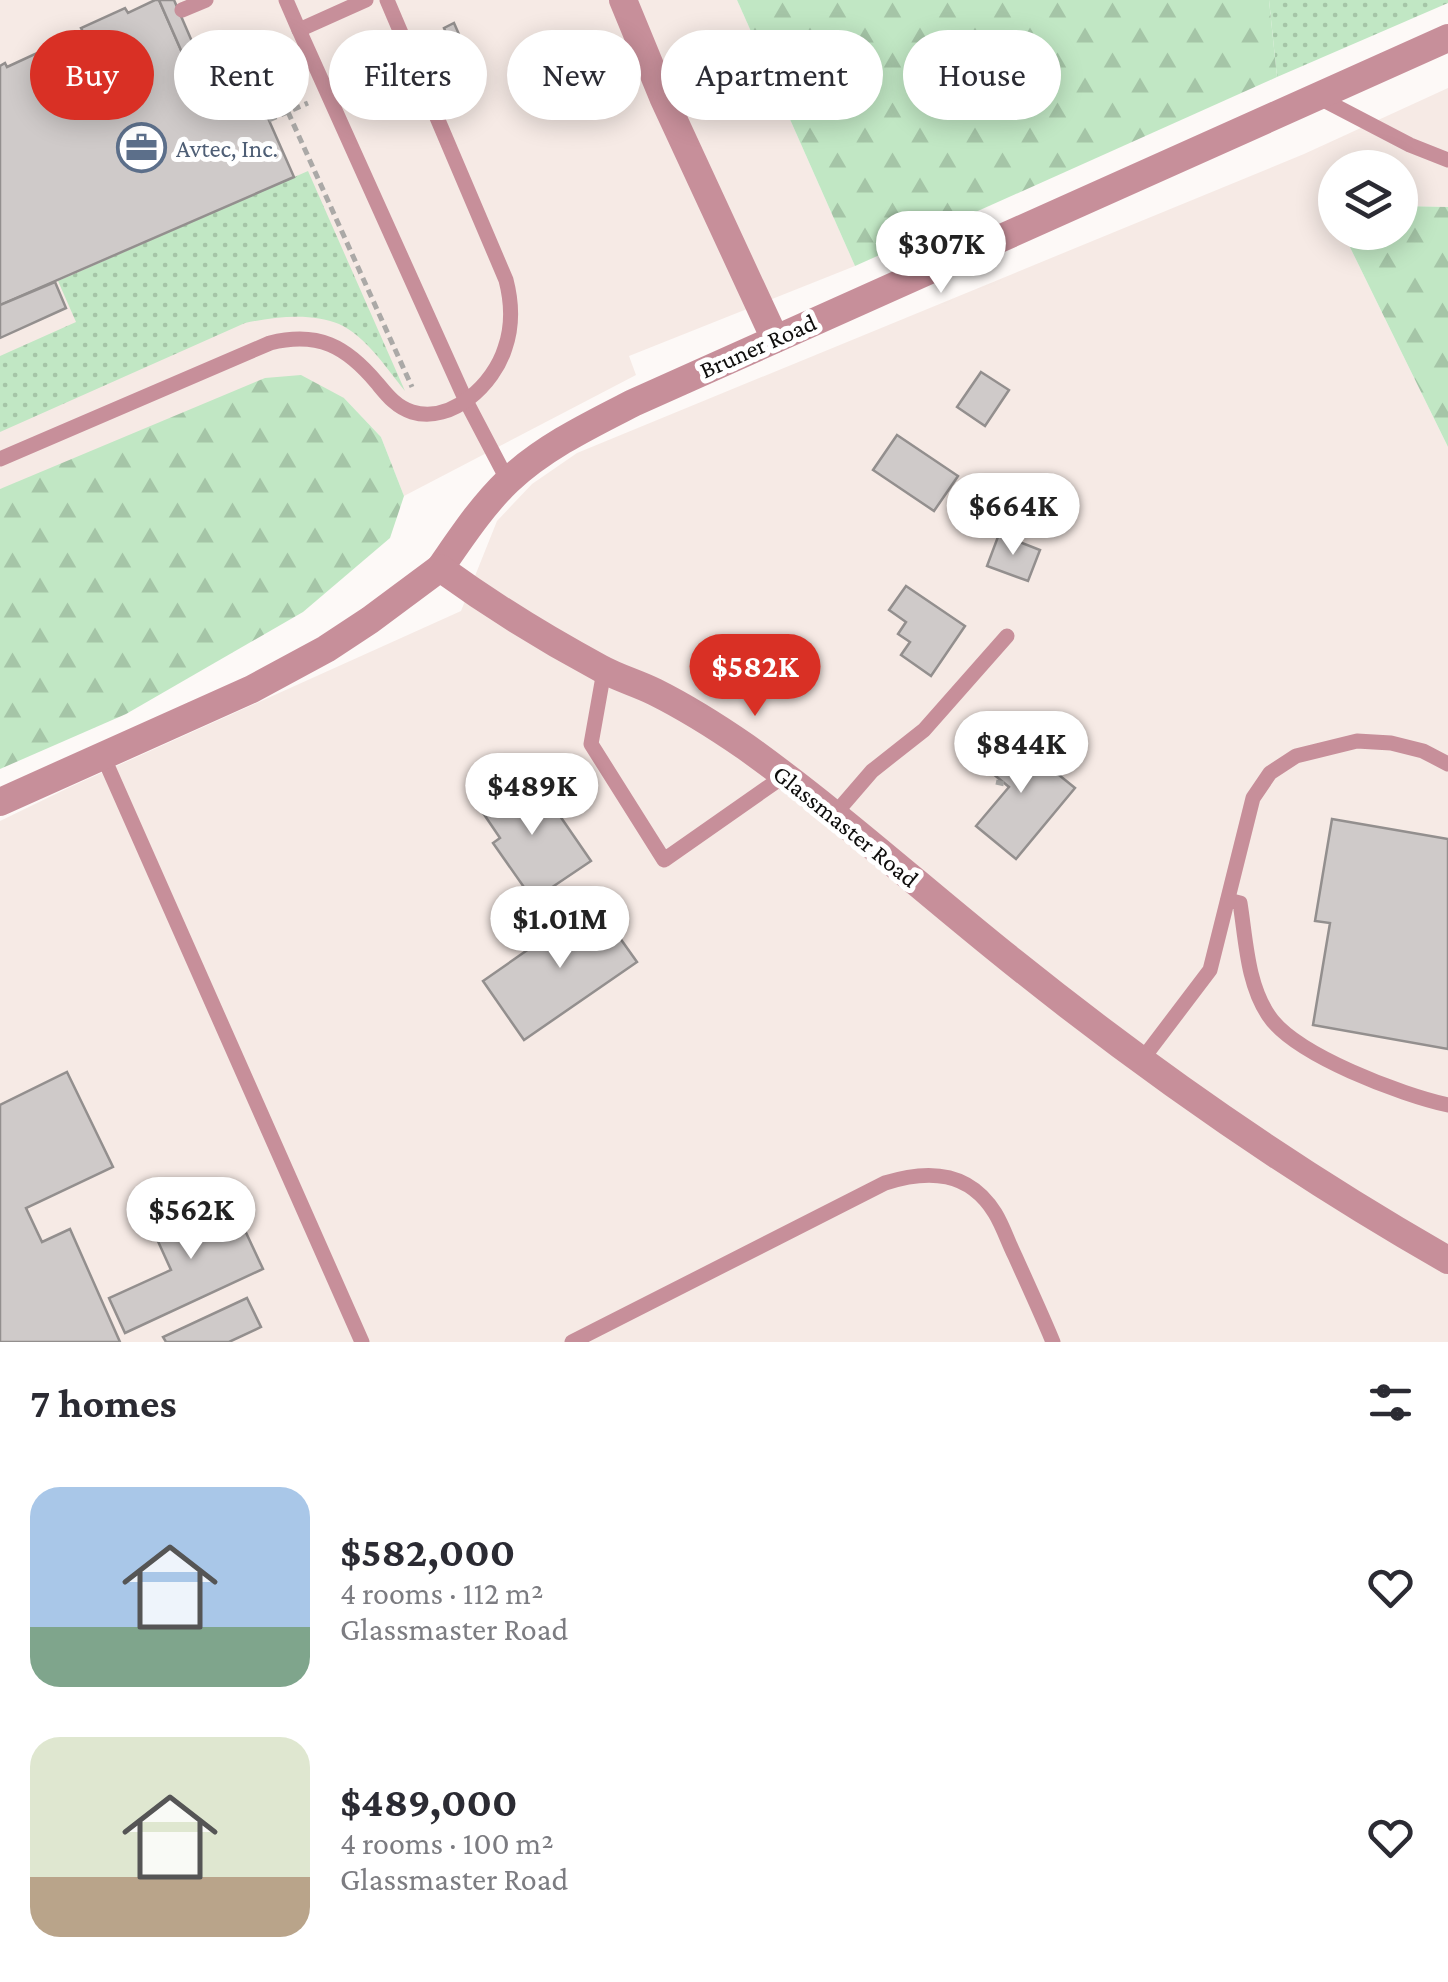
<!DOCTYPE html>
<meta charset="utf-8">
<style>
body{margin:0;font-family:"Crimson Pro",serif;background:#f7f7f7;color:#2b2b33;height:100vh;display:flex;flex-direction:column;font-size:38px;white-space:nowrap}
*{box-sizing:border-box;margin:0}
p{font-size:32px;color:#7c7c81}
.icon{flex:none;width:55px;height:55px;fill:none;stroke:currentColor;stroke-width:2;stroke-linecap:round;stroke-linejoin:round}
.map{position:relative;height:1342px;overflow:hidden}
.details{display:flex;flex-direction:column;background:#fff;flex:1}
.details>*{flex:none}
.banner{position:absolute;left:30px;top:30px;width:1390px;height:90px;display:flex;gap:20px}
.controls{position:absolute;left:1318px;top:150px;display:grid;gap:20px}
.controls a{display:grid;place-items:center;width:100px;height:100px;border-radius:50%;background:#fff;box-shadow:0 5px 25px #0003;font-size:50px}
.price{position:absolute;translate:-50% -85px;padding:0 22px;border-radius:35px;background:#fff;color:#222;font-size:32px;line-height:65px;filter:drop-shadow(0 2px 5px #0008)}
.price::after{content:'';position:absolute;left:50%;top:60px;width:30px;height:22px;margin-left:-15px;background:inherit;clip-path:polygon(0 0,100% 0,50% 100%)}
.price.current{background:#d93025;color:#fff}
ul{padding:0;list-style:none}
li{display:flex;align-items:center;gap:30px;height:250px;padding:0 30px}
li span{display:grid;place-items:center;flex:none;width:280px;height:200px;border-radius:30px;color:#555}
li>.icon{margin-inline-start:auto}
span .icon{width:120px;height:120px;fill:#fffc;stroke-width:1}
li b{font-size:42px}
h2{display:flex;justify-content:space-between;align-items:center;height:120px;padding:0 30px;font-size:42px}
.chip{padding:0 35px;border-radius:45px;background:#fff;box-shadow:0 5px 25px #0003;font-size:35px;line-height:90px}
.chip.current{background:#d93025;color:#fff}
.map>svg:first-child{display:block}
.built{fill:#f6eae5}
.grass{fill:url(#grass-dots)}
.forest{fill:url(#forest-firs)}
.building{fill:#cfcac9;stroke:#938f8e;stroke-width:2.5}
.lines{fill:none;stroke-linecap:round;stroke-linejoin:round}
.path{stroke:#aba9a7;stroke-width:5;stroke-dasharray:8 5;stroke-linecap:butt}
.service{stroke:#c78f9a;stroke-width:15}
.minor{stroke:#c78f9a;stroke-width:28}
.labels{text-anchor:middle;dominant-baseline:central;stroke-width:10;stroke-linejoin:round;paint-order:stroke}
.service-label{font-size:25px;fill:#4e5e75;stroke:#fff;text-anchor:start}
.street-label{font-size:25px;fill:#0e0d0c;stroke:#fff}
</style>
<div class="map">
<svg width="1448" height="1342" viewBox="0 0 1448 1342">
<defs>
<pattern id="grass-dots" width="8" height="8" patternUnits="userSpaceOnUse" patternTransform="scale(2.5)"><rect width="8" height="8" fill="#c1e7c4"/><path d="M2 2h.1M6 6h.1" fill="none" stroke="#a5c5a7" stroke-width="1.8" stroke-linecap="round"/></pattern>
<pattern id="forest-firs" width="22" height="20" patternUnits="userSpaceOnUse" patternTransform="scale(2.5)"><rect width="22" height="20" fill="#c1e7c4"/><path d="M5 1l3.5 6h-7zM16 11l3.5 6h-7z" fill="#a5c5a7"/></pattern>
</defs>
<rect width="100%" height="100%" fill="#fdf9f7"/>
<g class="built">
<path d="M 0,0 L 737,0 L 855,266 L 629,356 L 636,375 L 404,496 L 381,437 L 344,398 L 0,489 Z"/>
<path d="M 1448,88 L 1448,207 L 1400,206 L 1400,168 L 1335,168 L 1335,205 L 1330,206 L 1335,217 L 1335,232 L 1343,233 L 1448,447 L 1448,1342 L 0,1342 L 0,821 L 70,787 L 461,611 L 497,521 L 532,484 L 577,453 L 1304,154 Z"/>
</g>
<g class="grass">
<path d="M 1269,0 L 1448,0 L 1448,3 L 1277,77 Z"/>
<path d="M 308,171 L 405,391 C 387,369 366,336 339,324 C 311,312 273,317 245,323 L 0,432 L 0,356 L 76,322 L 58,281 Z"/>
</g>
<g class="forest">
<path d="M 737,0 L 1269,0 L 1277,77 L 855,266 Z"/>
<path d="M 1400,206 L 1448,207 L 1448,447 L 1343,233 L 1400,232 Z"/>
<path d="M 301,375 L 344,398 L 381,437 L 404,496 L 390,538 L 303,612 L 126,714 L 0,769 L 0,489 L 265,378 Z"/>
</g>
<g class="building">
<path d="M 155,0 L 159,0 L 198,89 L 210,83 L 221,107 L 256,91 L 294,177 L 0,305 L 0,66 L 5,63 L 7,67 L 83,32 L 81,28 L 125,8 L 128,13 Z"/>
<path d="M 159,0 L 174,0 L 210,83 L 198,89 Z"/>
<path d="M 454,23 L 461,39 L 451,44 L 444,28 Z"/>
<path d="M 245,66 L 256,91 L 221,107 L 210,83 Z"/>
<path d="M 55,282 L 66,308 L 0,338 L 0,305 Z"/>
<path d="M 981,372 L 1009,390 L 985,426 L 957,407 Z"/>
<path d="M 897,435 L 958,476 L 934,511 L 873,470 Z"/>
<path d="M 999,534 L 1040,550 L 1028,581 L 987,566 Z"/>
<path d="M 906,586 L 965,626 L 931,676 L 901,655 L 910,642 L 898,634 L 906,622 L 889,610 Z"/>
<path d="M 1006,732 L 1075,788 L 1016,859 L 976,826 L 1009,787 L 980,763 Z"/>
<path d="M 520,775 L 543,808 L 551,803 L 591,861 L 533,900 L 493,843 L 500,838 L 477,804 Z"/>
<path d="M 1332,819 L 1448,839 L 1448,1049 L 1313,1025 L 1330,923 L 1315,921 Z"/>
<path d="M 595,903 L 637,962 L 524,1040 L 483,981 Z"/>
<path d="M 67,1072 L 113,1167 L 26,1208 L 42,1242 L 70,1229 L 120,1342 L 0,1342 L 0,1105 Z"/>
<path d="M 227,1192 L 263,1269 L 125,1333 L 109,1298 L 171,1270 L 151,1226 Z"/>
<path d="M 247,1298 L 261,1327 L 229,1342 L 166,1342 L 163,1337 Z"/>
</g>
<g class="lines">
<g class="path">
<path d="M 288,112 L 412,387"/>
<path d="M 269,120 L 308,103"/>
<path d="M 996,782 L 1005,784"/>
</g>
<g class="service">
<path d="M 286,0 L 299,30"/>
<path d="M 366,0 L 299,30 L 466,401 L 508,481"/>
<path d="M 182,10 L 206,0"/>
<path d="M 1316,96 L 1410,145 L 1448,160"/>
<path d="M 0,459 L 270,343 C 318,331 346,346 377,383 C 387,395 396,407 412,412 C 452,424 494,384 505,348 C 513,325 512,303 506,280 L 387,0"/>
<path d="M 604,671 L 591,744 L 664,860 L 784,776"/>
<path d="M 103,756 L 362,1342"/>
<path d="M 834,815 L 872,771 L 924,730 L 1007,636"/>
<path d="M 1228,900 L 1240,903 C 1246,940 1247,984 1269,1016 C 1295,1055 1402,1095 1448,1105"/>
<path d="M 1141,1061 L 1210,970 L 1253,798 L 1270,773 L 1296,756 L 1357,741 L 1391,743 L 1423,751 L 1448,764"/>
<path d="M 572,1342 L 885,1183 C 929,1169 969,1171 995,1213 C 1003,1226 1008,1242 1015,1256 C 1028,1285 1041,1313 1053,1342"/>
</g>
<g class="minor">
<path d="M 623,0 L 663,97 L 775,339"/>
<path d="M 440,568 C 461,538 481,507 508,481 C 544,447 590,425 633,403 L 1448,38"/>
<path d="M 0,802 L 252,689 L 326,649 L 370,620 L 440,568 C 491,605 544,638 600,668 C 618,678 637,683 655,692 C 687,708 717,727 746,747 C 838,813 923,890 1012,961 C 1149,1071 1295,1173 1448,1260"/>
</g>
</g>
<defs>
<symbol id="office-ring" viewBox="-11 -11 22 22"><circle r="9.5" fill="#fff" stroke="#5c6f8a" stroke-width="1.5"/><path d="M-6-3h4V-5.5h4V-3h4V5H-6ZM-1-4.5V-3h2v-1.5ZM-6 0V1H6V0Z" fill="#5c6f8a"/></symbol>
</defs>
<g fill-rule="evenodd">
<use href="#office-ring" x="114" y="120" width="55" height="55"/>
</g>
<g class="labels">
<g class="service-label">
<text x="176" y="148">Avtec, Inc.</text>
</g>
<g class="street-label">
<text transform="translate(758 346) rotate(-24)">Bruner Road</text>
<text transform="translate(846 826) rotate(39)">Glassmaster Road</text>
</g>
</g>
</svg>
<div class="controls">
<a><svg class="icon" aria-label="layers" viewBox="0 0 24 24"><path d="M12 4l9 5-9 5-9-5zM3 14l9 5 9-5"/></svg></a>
</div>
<b class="price" style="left:941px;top:296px">$307K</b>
<b class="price" style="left:1013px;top:558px">$664K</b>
<b class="price current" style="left:755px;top:719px">$582K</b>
<b class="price" style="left:1021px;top:796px">$844K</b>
<b class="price" style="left:532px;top:838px">$489K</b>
<b class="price" style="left:560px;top:971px">$1.01M</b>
<b class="price" style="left:191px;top:1262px">$562K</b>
<div class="banner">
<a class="chip current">Buy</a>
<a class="chip">Rent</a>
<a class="chip">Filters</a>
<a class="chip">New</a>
<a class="chip">Apartment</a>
<a class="chip">House</a>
</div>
</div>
<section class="details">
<h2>7 homes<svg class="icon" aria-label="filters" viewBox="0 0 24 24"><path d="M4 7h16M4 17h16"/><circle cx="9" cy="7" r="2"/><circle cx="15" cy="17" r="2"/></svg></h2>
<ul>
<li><span style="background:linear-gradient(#a9c7e8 70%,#7fa58c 0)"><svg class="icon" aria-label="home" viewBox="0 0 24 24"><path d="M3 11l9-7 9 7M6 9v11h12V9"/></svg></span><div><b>$582,000</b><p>4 rooms · 112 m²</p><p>Glassmaster Road</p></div><svg class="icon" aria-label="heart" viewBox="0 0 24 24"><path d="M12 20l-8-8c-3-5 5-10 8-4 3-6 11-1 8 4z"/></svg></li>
<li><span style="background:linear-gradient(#dfe7d0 70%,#b9a48a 0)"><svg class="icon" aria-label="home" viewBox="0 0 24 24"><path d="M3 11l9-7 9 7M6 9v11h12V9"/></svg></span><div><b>$489,000</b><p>4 rooms · 100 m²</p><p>Glassmaster Road</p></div><svg class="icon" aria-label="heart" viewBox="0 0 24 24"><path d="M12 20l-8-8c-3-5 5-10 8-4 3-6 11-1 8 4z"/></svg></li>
</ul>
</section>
